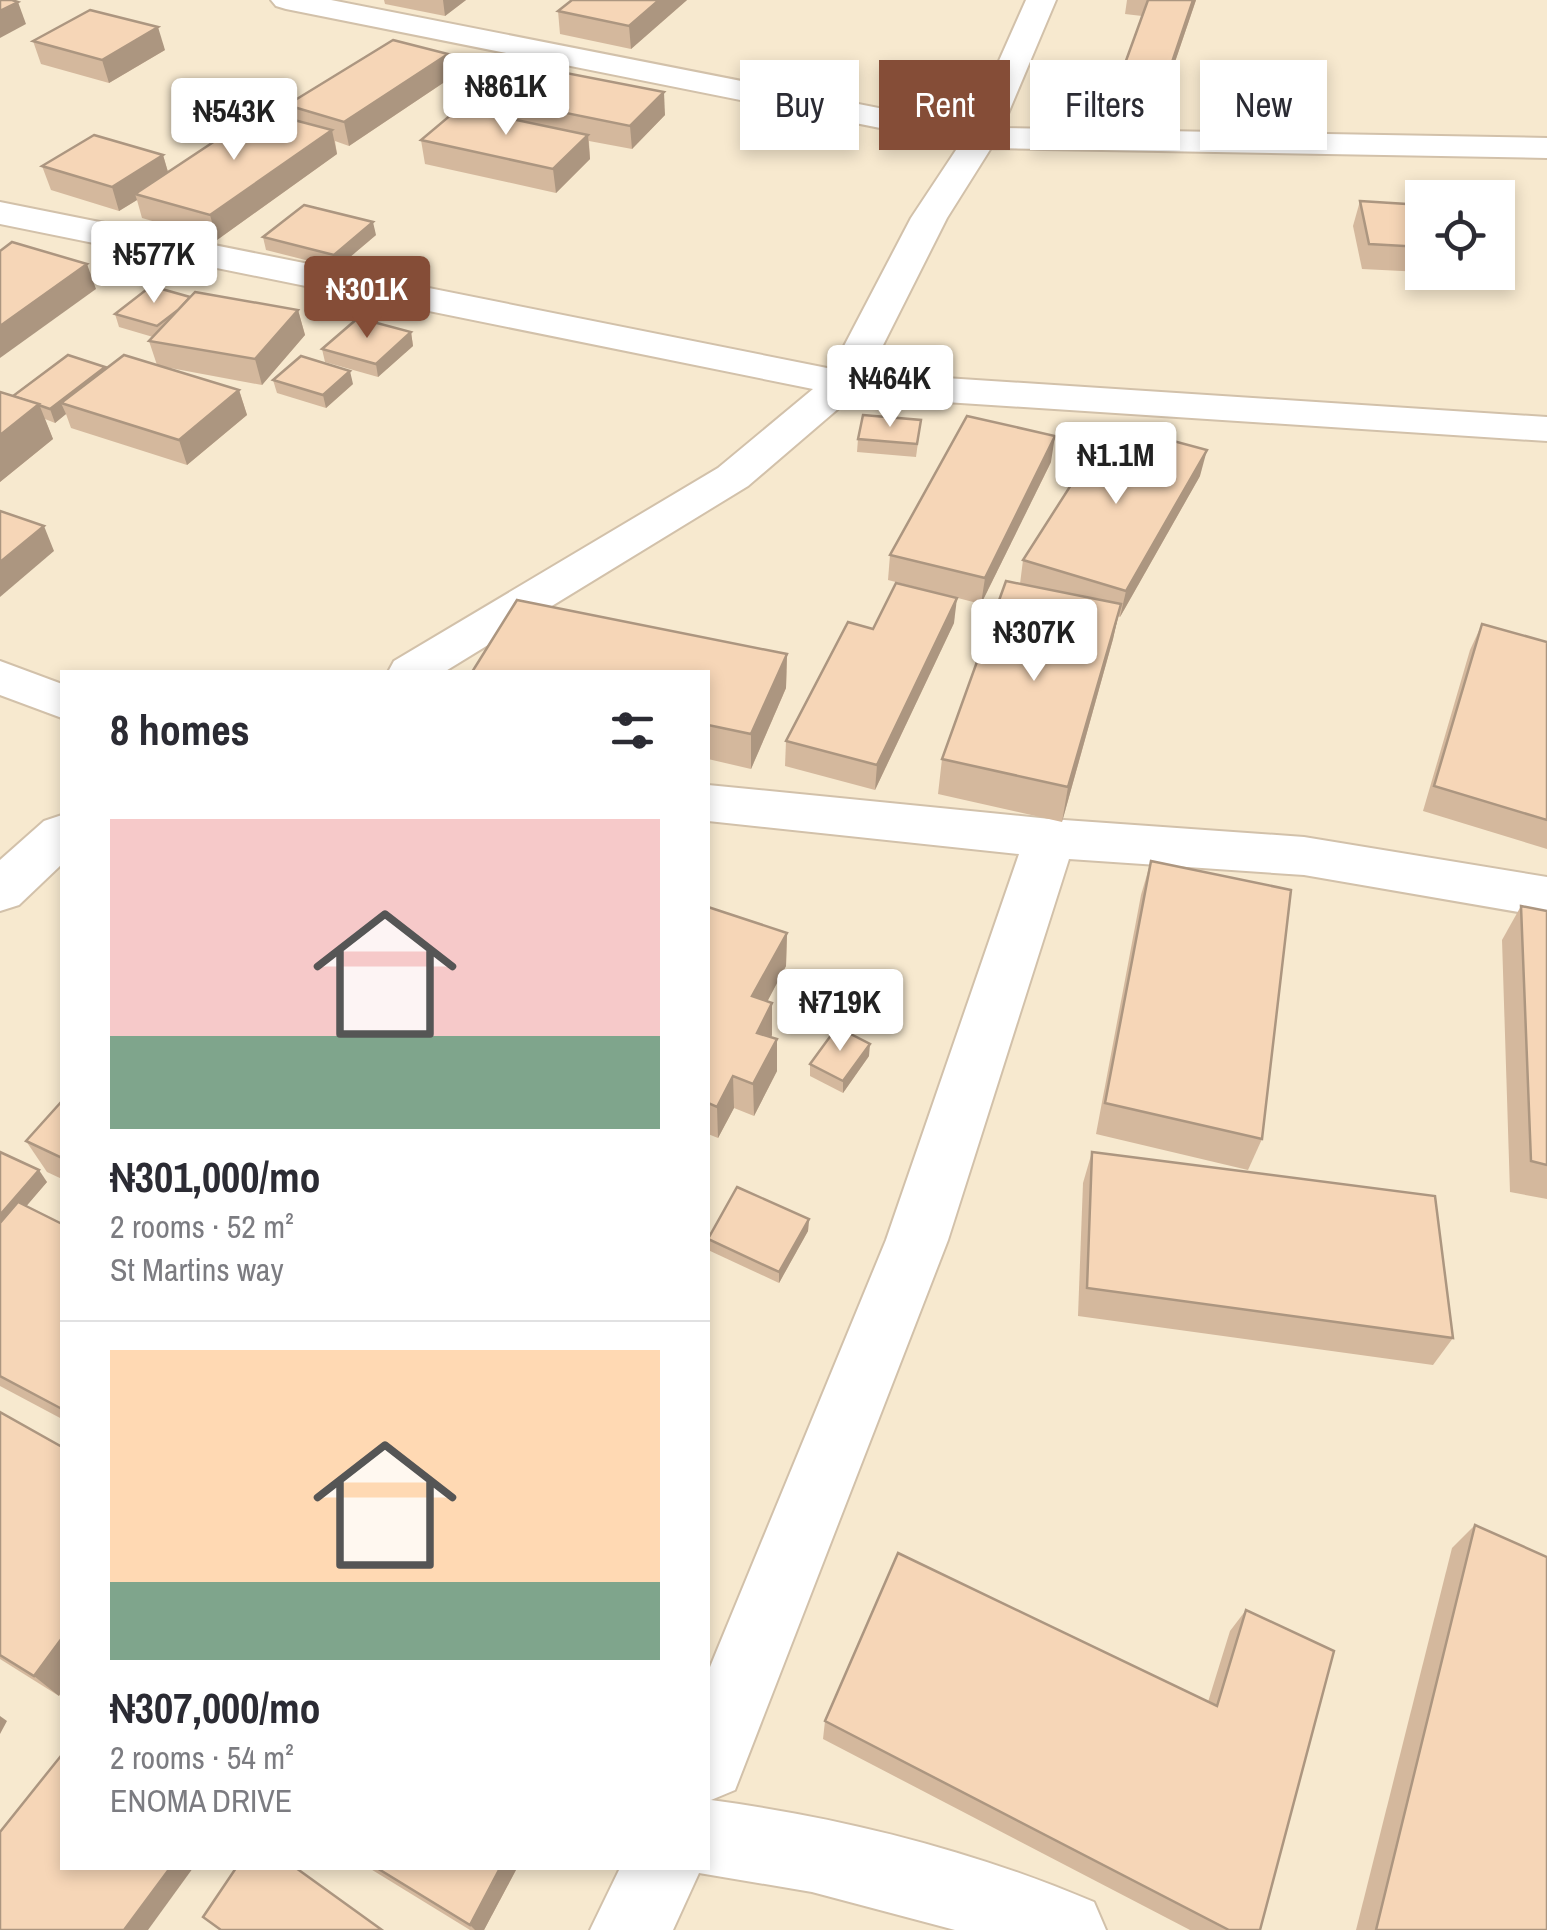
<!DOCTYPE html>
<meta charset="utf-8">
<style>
body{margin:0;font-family:"Archivo Narrow",sans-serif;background:#f7f7f7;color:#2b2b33;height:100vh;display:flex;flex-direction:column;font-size:38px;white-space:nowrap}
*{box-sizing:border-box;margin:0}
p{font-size:32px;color:#7c7c81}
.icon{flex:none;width:55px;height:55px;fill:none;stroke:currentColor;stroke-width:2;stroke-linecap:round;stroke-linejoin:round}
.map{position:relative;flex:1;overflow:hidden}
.sheet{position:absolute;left:60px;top:670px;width:650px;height:1200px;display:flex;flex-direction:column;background:#fff;border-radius:0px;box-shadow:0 5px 15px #0003}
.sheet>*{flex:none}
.hud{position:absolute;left:740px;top:60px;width:655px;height:90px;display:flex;gap:20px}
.controls{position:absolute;left:1405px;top:180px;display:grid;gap:20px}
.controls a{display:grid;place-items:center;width:110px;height:110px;border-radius:0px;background:#fff;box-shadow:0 5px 15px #0003;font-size:50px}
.price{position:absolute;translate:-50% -85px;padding:0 22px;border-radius:10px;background:#fff;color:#222;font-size:32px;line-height:65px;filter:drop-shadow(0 2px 5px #0008)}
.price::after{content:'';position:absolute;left:50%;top:60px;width:30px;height:22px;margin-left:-15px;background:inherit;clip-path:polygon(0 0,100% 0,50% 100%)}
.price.current{background:#854d37;color:#fff}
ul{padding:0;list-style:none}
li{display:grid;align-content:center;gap:20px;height:530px;padding:0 50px}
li+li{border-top:2px solid #e1e1e2}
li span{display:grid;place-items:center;height:310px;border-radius:0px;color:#555}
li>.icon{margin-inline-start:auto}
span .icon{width:180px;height:180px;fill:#fffc;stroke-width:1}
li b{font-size:42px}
h2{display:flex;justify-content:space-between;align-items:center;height:120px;padding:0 50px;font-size:42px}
.chip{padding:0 35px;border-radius:0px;background:#fff;box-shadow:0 5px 15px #0003;font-size:35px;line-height:90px}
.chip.current{background:#854d37;color:#fff}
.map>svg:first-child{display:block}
.residential{fill:#f7e9cf;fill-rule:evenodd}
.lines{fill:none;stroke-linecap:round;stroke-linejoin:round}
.minor-casing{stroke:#d2c1aa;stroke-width:4}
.minor{fill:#fff;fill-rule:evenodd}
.wall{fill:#d4b89d}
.shaded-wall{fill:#ac9680}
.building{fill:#f6d6b7;stroke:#ac9680;stroke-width:2.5}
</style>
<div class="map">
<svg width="1547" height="1930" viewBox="0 0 1547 1930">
<rect width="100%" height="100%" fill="#fef6e2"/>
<path class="residential" d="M 0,0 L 1547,0 L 1547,1930 L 0,1930 ZM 1422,198 L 1498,198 L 1498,272 L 1422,272 ZM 62,672 L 708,672 L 708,1868 L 62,1868 Z"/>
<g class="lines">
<defs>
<g id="minor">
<path d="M 271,0 L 331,0 L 970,126 L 1026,0 L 1056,0 L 1002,128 L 1547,138 L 1547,158 L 991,148 L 947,218 L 869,373 L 1547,417 L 1547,441 L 853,396 L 748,486 L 444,672 L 388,672 L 394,661 L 718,468 L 813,389 L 0,224 L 0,202 L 832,369 L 911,218 L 960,144 L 286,9 L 276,6 Z"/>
<path d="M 0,661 L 62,684 L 62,718 L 0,695 Z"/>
<path d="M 708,785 L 1050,819 L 1304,837 L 1547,877 L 1547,917 L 1304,875 L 1069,859 L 948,1240 L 735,1790 L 711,1800 C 844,1818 971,1850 1094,1902 L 1106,1930 L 955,1930 L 812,1892 L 699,1873 L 673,1930 L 590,1930 L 620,1868 L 708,1868 L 708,1672 L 886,1240 L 1019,854 L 708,821 Z"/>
<path d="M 62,815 L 62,864 L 19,905 L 0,911 L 0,860 L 44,821 Z"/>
</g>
</defs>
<use href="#minor" class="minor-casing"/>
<use href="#minor" class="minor"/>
</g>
<g class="wall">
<path d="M 384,0 L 466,0 L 445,16 L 385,4 Z"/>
<path d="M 572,0 L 687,0 L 631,49 L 560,34 L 558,11 Z"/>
<path d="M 1127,0 L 1196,0 L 1159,109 L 1115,103 L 1119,80 L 1142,16 L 1125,14 Z"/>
<path d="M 33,41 L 165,50 L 109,83 L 41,64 Z"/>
<path d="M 452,77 L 349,146 L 335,141 L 337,154 L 217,240 L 142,218 L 137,200 L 119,211 L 51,190 L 42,166 L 163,155 L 168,172 L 290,119 L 287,105 Z"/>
<path d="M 462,92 L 665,115 L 632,149 L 589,141 L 590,159 L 556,193 L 425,164 L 421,140 L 464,109 Z"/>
<path d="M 1360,201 L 1422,205 L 1422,272 L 1362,269 L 1353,226 Z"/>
<path d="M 376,235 L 337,268 L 266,250 L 263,237 Z"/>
<path d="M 190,297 L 298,310 L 305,335 L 262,385 L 165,367 L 239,390 L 247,415 L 187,465 L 71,428 L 66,414 L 55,423 L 45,419 L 53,439 L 0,482 L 0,392 L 13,396 L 106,369 L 157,365 L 149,341 L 153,337 L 119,327 L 115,314 Z"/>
<path d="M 411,332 L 413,346 L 378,377 L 325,362 L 322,349 Z"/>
<path d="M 273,380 L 353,384 L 326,408 L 277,393 Z"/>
<path d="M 921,420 L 916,457 L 857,452 L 858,439 Z"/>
<path d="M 1051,462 L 981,604 L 888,580 L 890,555 Z"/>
<path d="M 1200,476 L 1120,617 L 1118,616 L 1113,639 L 1062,822 L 938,794 L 942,759 L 1020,584 L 1023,560 Z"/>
<path d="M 954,623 L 875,790 L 785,766 L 786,741 L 873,629 Z"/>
<path d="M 1482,624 L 1547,642 L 1547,849 L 1423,811 L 1470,650 Z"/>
<path d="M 787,654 L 786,688 L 751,769 L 708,759 L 708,672 Z"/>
<path d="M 1151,861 L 1262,1139 L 1248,1170 L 1096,1134 L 1141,895 Z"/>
<path d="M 1521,906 L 1547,911 L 1547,1199 L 1510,1192 L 1502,940 Z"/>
<path d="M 708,907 L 787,933 L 786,966 L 767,1001 L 772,1035 L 771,1037 L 777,1039 L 777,1071 L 754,1116 L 734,1108 L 718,1138 L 708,1134 Z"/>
<path d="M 869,1056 L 843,1093 L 810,1076 L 810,1064 Z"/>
<path d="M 62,1101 L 62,1179 L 47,1172 L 26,1141 Z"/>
<path d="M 0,1152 L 47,1182 L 26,1206 L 62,1224 L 62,1419 L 0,1386 Z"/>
<path d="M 1092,1152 L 1453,1338 L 1433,1365 L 1078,1316 L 1083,1183 Z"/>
<path d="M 809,1219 L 808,1231 L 779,1283 L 708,1250 L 708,1237 Z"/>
<path d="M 0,1412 L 59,1696 L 0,1659 Z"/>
<path d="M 1475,1525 L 1547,1930 L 1356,1930 L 1452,1548 Z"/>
<path d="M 1246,1610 L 1260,1930 L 1190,1930 L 823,1739 L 825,1721 L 1208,1702 L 1230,1631 Z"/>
<path d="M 369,1868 L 517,1868 L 484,1930 L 470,1930 Z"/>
</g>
<g class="shaded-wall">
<path d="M 443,0 L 466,0 L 445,16 Z"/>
<path d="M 659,0 L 687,0 L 631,49 L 629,26 Z"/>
<path d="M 1193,0 L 1196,0 L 1159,109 L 1164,86 Z"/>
<path d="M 18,2 L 26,24 L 0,38 L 0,11 Z"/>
<path d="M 158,27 L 165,50 L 109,83 L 102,60 Z"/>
<path d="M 448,54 L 452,77 L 349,146 L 344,122 Z"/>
<path d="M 664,92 L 665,115 L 632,149 L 630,126 Z"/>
<path d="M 332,130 L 337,154 L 217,240 L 210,215 Z"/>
<path d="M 588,135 L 590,159 L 556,193 L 553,169 Z"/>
<path d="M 163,155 L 170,179 L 135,194 L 137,200 L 119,211 L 112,187 Z"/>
<path d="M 373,222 L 376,235 L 337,268 L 334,255 Z"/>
<path d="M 87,264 L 96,289 L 0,358 L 0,326 Z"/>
<path d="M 298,310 L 305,335 L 262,385 L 255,359 Z"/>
<path d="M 411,332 L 413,346 L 378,377 L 376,364 Z"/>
<path d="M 105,367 L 110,380 L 61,403 L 66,414 L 55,423 L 50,409 Z"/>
<path d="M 350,371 L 353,384 L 326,408 L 323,395 Z"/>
<path d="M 239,390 L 247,415 L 187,465 L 179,440 Z"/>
<path d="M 39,404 L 53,439 L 0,482 L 0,435 Z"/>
<path d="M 1055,436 L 1051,462 L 981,604 L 985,578 Z"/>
<path d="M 1207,450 L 1200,476 L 1120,617 L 1126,591 Z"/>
<path d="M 44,526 L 54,551 L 0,597 L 0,562 Z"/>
<path d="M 957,598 L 954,623 L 875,790 L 877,765 Z"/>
<path d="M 1121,604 L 1113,639 L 1062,822 L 1068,787 Z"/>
<path d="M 787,654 L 786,688 L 751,769 L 751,734 Z"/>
<path d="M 787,933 L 786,966 L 753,1029 L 752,996 Z"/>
<path d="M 772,1003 L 772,1035 L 757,1065 L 757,1033 Z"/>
<path d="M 777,1039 L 777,1071 L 754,1116 L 753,1084 Z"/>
<path d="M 870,1044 L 869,1056 L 843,1093 L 843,1081 Z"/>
<path d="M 733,1076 L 734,1108 L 718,1138 L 717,1107 Z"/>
<path d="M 39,1170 L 47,1182 L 0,1237 L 0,1215 Z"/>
<path d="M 809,1219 L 808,1231 L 779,1283 L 779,1272 Z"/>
<path d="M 62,1638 L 62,1691 L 59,1696 L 34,1676 Z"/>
<path d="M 0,1716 L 7,1721 L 0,1734 Z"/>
<path d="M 170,1868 L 193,1868 L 148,1930 L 124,1930 Z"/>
<path d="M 500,1868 L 517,1868 L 484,1930 L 475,1930 L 470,1925 Z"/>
</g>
<g class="building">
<path d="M 0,0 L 12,0 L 18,2 L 0,11 Z"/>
<path d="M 572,0 L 659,0 L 629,26 L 558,11 Z"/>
<path d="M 1148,0 L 1193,0 L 1164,86 L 1119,80 Z"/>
<path d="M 90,10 L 158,27 L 102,60 L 33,41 Z"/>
<path d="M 393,40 L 448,54 L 344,122 L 287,105 Z"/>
<path d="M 499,60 L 664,92 L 630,126 L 462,92 Z"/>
<path d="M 459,108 L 588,135 L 553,169 L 421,140 Z"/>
<path d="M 260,111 L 332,130 L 210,215 L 135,194 Z"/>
<path d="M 94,135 L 163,155 L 112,187 L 42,166 Z"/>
<path d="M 1360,201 L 1422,205 L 1422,247 L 1369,244 Z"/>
<path d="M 304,205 L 373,222 L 334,255 L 263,237 Z"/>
<path d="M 12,242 L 87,264 L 0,326 L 0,251 Z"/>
<path d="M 151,286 L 190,297 L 178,310 L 157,326 L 115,314 Z"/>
<path d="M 195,292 L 298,310 L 255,359 L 149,341 Z"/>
<path d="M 358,318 L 411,332 L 376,364 L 322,349 Z"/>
<path d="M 68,355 L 105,367 L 50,409 L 13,396 Z"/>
<path d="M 124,355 L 239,390 L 179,440 L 61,403 Z"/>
<path d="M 301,356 L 350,371 L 323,395 L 273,380 Z"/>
<path d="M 0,392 L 39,404 L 0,435 Z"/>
<path d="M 863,415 L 921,420 L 917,444 L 858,439 Z"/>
<path d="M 967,416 L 1055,436 L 985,578 L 890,555 Z"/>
<path d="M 1110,424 L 1207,450 L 1126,591 L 1023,560 Z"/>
<path d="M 0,511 L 44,526 L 0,562 Z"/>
<path d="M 1006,581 L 1121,604 L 1068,787 L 942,759 Z"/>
<path d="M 896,583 L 957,598 L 877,765 L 786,741 L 848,622 L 873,629 Z"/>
<path d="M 517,600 L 787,654 L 751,734 L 708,725 L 708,672 L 472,672 Z"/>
<path d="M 1482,624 L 1547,642 L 1547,820 L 1434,786 Z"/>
<path d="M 1151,861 L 1291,890 L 1262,1139 L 1105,1103 Z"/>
<path d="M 1521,906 L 1547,911 L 1547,1165 L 1531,1161 Z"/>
<path d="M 708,907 L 787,933 L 752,996 L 772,1003 L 757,1033 L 777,1039 L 753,1084 L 733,1076 L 717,1107 L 708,1103 Z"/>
<path d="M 837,1027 L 870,1044 L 843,1081 L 810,1064 Z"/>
<path d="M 62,1101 L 62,1158 L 26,1141 Z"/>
<path d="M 0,1152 L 39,1170 L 0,1215 Z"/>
<path d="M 1092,1152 L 1435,1196 L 1453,1338 L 1087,1288 Z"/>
<path d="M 737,1187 L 809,1219 L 779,1272 L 708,1239 Z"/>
<path d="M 18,1202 L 62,1224 L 62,1409 L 0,1376 L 0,1223 Z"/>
<path d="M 0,1412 L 62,1447 L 62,1638 L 34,1676 L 0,1655 Z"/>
<path d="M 1475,1525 L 1547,1557 L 1547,1930 L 1376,1930 Z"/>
<path d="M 898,1553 L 1217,1706 L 1246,1610 L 1334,1651 L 1260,1930 L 1229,1930 L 825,1721 Z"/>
<path d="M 60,1757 L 62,1759 L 62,1868 L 170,1868 L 124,1930 L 0,1930 L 0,1832 Z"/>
<path d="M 236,1868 L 296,1868 L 382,1930 L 221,1930 L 203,1917 Z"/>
<path d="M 377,1868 L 500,1868 L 470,1925 Z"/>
</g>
</svg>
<div class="controls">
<a><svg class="icon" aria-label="locate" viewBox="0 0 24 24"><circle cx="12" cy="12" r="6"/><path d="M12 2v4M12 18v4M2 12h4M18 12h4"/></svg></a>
</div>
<b class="price" style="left:506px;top:138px">₦861K</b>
<b class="price" style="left:234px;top:163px">₦543K</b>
<b class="price" style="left:154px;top:306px">₦577K</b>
<b class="price current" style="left:367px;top:341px">₦301K</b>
<b class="price" style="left:890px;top:430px">₦464K</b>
<b class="price" style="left:1116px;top:507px">₦1.1M</b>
<b class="price" style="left:1034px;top:684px">₦307K</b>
<b class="price" style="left:840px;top:1054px">₦719K</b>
<div class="hud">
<a class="chip">Buy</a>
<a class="chip current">Rent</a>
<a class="chip">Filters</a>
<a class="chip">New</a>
</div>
<section class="sheet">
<h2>8 homes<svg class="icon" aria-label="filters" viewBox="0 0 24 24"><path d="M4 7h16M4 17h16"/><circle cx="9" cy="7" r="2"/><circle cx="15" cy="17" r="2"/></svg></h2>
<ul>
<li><span style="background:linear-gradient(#f6c9c9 70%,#7fa58c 0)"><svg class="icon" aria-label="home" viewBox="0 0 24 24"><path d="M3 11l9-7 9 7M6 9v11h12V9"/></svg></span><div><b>₦301,000/mo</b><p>2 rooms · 52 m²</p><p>St Martins way</p></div></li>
<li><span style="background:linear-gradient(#ffd9b3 75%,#7fa58c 0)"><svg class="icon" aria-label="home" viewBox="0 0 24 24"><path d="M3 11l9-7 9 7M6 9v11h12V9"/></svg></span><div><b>₦307,000/mo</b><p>2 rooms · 54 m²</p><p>ENOMA DRIVE</p></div></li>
</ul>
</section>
</div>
